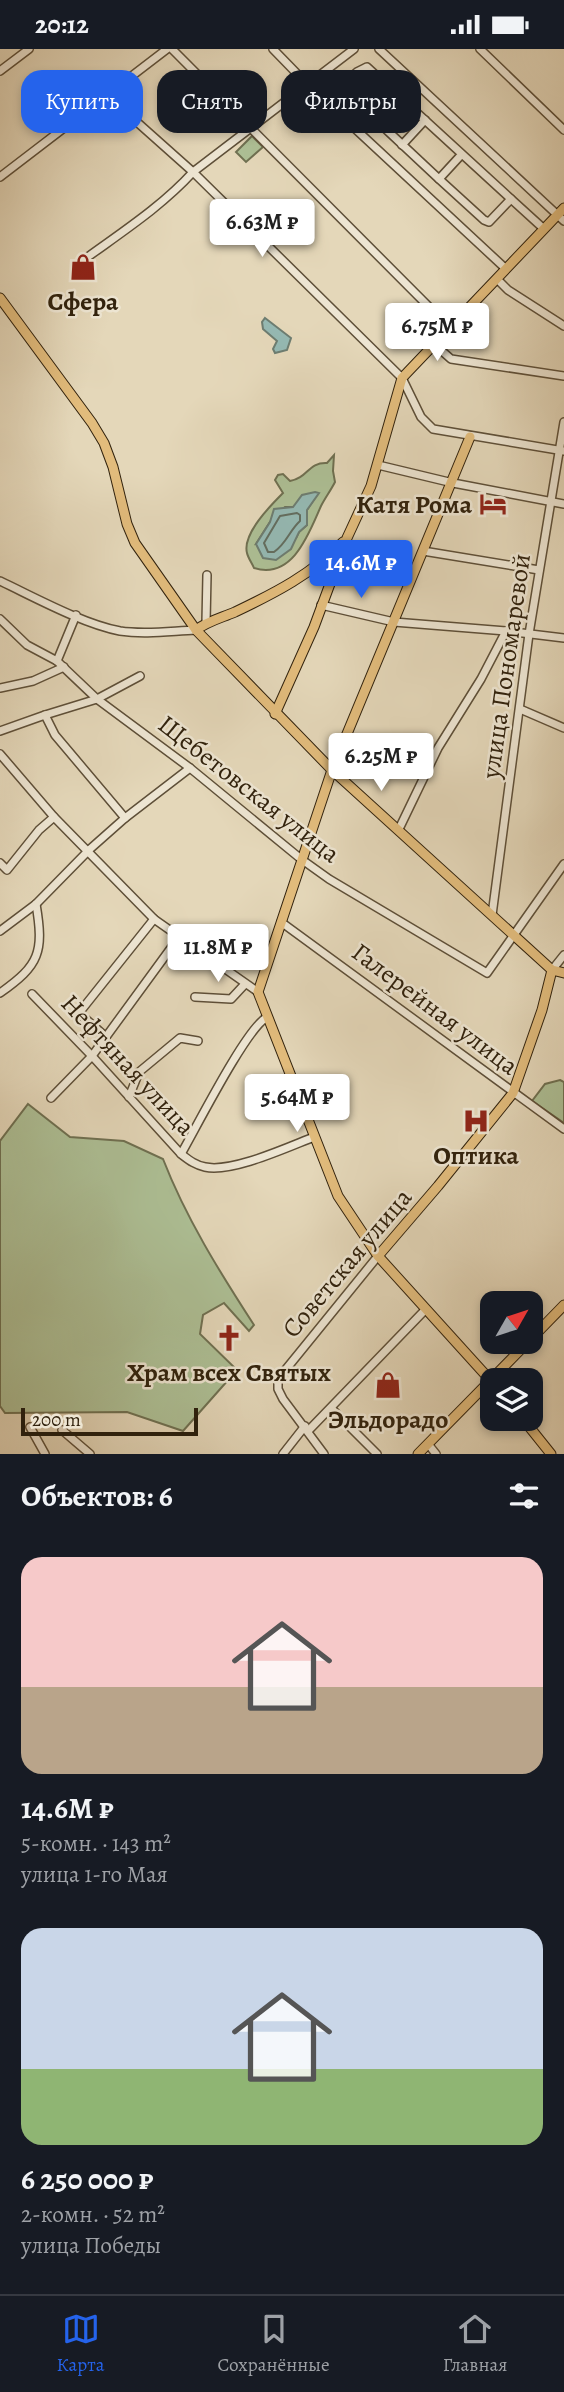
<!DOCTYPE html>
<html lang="ru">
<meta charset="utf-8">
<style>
body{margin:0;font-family:Alegreya,serif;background:#242831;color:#f1f3f6;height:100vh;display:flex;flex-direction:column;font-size:26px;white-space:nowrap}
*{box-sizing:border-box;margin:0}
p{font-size:23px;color:#9ea1a6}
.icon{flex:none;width:38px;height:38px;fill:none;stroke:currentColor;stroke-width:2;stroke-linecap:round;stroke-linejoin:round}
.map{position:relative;height:1405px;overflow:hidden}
.details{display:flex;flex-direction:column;background:#171b24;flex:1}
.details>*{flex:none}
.hud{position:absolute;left:21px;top:21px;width:523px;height:63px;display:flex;gap:14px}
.needle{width:46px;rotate:51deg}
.tools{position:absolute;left:480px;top:1242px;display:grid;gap:14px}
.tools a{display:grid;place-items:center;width:63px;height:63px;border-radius:14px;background:#171b24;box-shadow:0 4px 10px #0003;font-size:35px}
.scale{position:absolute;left:21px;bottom:18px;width:177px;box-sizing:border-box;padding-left:7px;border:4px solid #31220d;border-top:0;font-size:19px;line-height:24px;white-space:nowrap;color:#31220d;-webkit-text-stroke:5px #ede5d2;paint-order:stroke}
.price{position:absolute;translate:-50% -60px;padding:0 16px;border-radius:7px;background:#fff;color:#222;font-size:23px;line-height:46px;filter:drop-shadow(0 2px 4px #0008)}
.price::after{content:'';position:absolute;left:50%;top:42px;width:21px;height:16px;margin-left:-10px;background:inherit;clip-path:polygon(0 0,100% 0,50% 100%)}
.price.active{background:#2563eb;color:#fff}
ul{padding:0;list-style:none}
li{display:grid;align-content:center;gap:14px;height:371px;padding:0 21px}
li span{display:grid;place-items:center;height:217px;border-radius:21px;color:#555}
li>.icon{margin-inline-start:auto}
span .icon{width:126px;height:126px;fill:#fffc;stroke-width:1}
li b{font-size:30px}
h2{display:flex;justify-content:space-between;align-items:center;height:84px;padding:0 21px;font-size:30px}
.pill{padding:0 24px;border-radius:21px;background:#171b24;box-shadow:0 4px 10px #0003;font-size:24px;line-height:63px}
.pill.active{background:#2563eb;color:#fff}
.status{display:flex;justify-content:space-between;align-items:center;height:49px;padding:0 35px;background:#171b24;direction:ltr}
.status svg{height:19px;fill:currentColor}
.menu{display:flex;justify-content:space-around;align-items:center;height:98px;border-top:2px solid #363941;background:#171b24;font-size:19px;color:#9ea1a6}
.menu a{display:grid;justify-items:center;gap:4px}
.menu .active{color:#2563eb}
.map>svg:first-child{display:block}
.green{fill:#adbf95;stroke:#6f7051;stroke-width:2;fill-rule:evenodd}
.water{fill:#95b9b3;stroke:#6d7d71;stroke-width:2}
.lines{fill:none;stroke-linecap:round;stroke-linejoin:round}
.shore{stroke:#636e60;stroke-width:2}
.minor-casing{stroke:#5e4f38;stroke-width:10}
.major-casing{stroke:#31220d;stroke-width:11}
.minor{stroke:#ede5d2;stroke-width:7}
.major{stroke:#e2bc7c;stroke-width:9}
.labels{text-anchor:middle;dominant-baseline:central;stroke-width:5;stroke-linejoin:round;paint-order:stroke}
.poi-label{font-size:26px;font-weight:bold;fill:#31220d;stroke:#ede5d2}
.street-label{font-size:26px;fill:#31220d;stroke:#ede5d2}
</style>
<div class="status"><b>20:12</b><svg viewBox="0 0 49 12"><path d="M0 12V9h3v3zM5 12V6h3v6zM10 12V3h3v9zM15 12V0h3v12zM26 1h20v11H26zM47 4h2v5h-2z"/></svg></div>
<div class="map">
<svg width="564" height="1405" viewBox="0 0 564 1405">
<rect width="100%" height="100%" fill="#e4d7b9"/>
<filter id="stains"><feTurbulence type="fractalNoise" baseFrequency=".00286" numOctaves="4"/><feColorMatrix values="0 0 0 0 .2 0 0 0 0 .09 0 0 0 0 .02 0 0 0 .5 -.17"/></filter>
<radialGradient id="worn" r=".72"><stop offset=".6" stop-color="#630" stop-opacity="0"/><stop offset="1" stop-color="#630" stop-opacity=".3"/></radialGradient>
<g class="green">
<path d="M 252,87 L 263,98 L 246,113 L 236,103 Z"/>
<path d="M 334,406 L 333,422 L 335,433 C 331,441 325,449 321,457 C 309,484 293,531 254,519 C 252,514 248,509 247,504 C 242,485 271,456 283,444 L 275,431 L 278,426 L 283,425 L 290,432 C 308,429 308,413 327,414 ZM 318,444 L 307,461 L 307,476 L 299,483 L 296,489 L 256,495 L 270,473 L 285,458 L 293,458 Z"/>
<path d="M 560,1031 L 564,1033 L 564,1074 L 532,1052 L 545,1035 Z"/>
<path d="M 28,1055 L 70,1088 L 124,1092 L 163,1110 C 186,1169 219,1222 254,1276 L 249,1282 L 224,1254 L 203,1266 L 200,1285 L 237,1321 L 183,1382 L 127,1363 L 5,1364 L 0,1357 L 0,1092 Z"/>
</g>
<g class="water">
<path d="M 265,269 L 291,289 L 287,301 L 275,304 L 273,300 L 277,292 L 263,280 L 262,273 Z"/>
<path d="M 315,443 L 319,444 L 307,461 L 307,476 L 299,483 L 291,500 L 276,511 L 263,509 L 256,495 L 270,473 L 274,460 L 293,458 L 302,446 Z"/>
</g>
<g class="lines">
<path class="shore" d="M 297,464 L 300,466 L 300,472 C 289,482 287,494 274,503 L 268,503 L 264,494 L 280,467 Z"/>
<defs>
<g id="minor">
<path d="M 172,0 L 450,279"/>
<path d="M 273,0 L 307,35 L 506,220"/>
<path d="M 379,0 L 564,172"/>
<path d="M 480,0 L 564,81"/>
<path d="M 0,22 L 29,0"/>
<path d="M 372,68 L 395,43"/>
<path d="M 138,74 L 193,123 L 402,329 L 421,368 L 433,380 L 564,402"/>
<path d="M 402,96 L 425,71"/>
<path d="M 462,105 L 439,130 L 344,41 L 343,35 L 357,23 L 367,18 L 511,150 L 544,180"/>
<path d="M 0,128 L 167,0"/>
<path d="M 439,130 L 484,171 L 489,173 L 511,150"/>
<path d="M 89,207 C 125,181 163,156 193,123 L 354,0"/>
<path d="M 497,230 L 508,241 L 564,277"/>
<path d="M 434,295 L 451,310 L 564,327"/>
<path d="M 378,416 L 453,434 L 564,455"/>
<path d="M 423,502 L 539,521"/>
<path d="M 0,532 C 34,548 83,575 120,582 C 145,586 171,582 196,581"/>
<path d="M 321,556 L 394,573 L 506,582 L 564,589"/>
<path d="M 0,570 L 27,596 L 57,612 L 97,650 L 190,719 L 301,810 L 329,830 L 487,924 L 564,815"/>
<path d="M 206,573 L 207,526"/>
<path d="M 57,612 L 76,566"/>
<path d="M 0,639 L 33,632 L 64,618"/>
<path d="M 520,660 L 564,679"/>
<path d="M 45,666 L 55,686 L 125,769"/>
<path d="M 0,682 L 45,666 L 97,650 L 140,627"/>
<path d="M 0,705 L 54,768 L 154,870 L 258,943"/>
<path d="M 399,780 L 438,699 L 481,630 L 506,582"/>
<path d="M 0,814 L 7,821 L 39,781 L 54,768"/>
<path d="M 492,866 L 529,585 L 564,373"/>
<path d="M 281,873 L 564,1080"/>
<path d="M 0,882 L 36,855 L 90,800 L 125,769 L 190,719"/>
<path d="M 552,921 L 564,906"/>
<path d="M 0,944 C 40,916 44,903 36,855"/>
<path d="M 32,945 L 92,1007 L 181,1105 C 189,1111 195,1116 205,1118 C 232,1124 288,1098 314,1088"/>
<path d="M 195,948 L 231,950 L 245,935"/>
<path d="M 106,988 L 79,964 L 154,870"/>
<path d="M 129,1048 L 139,1023 L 180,989 L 198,992"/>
<path d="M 51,1049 L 92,1007 L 179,888"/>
<path d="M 181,1105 C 196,1079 246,980 266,969"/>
<path d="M 331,1359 L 377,1405"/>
<path d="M 30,1378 L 45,1405"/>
<path d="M 62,1381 L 90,1405"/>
<path d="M 308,1382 L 425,1261"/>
<path d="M 428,1395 L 436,1405"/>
<path d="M 283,1405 L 305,1377"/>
<path d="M 324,1405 L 283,1350 L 278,1340 L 278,1330 L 378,1207"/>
</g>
<g id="major">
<path d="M 0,249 L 92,374 L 104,394 L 113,418 L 127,475 L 135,494 L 196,581 L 332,721 L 552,921 L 564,924"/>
<path d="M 470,388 L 332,721 L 258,943 L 338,1147 L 378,1207 L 492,1333"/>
<path d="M 196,581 C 208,572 221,569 235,563 C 275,544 312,525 343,493"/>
<path d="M 275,665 L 314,578 L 347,489 L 371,437 L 402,329 L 564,159"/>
<path d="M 378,1207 L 438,1137 L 513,1044 L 542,961 L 552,921"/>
<path d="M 530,1291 L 564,1256"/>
<path d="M 523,1370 L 551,1405"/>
<path d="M 418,1405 L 528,1293"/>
</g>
</defs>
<use href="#minor" class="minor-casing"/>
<use href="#major" class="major-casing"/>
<use href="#minor" class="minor"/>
<use href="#major" class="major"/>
</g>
<defs>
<symbol id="shop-bare" viewBox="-9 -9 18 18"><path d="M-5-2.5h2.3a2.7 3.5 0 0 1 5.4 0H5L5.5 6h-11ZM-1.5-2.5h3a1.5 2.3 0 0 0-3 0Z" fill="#8f2418" stroke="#ede5d2" stroke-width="2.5" paint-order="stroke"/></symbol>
<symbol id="hotel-bare" viewBox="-9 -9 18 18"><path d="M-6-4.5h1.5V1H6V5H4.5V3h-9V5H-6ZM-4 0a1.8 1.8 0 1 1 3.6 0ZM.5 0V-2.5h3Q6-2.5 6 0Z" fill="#8f2418" stroke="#ede5d2" stroke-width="2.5" paint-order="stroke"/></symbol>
<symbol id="hospital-bare" viewBox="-9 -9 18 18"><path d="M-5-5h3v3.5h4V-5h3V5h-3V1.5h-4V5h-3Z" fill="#8f2418" stroke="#ede5d2" stroke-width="2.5" paint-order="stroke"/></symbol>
<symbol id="church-bare" viewBox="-9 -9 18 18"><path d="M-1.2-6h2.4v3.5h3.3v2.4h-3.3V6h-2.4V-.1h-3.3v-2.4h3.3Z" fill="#8f2418" stroke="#ede5d2" stroke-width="2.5" paint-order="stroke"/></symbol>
</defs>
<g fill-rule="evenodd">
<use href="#shop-bare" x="64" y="199" width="38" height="38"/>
<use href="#hotel-bare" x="474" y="436" width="38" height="38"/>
<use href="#hospital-bare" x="457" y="1053" width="38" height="38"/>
<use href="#church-bare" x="210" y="1270" width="38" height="38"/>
<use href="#shop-bare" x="369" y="1317" width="38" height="38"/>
</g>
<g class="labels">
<g class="poi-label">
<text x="83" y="252">Сфера</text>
<text x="472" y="455" text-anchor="end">Катя Рома</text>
<text x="476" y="1106">Оптика</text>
<text x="229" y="1323">Храм всех Святых</text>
<text x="388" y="1370">Эльдорадо</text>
</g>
<g class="street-label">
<text transform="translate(506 617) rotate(-82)">улица Пономаревой</text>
<text transform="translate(249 740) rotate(38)">Щебетовская улица</text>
<text transform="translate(435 960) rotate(37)">Галерейная улица</text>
<text transform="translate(128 1016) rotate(47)">Нефтяная улица</text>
<text transform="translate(347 1214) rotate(-50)">Советская улица</text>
</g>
</g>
<rect width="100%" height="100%" filter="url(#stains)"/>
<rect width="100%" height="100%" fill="url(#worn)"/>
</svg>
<div class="tools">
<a><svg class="needle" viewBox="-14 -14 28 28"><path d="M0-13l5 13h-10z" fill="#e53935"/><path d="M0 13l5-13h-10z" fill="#9ea1a6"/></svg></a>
<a><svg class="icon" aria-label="layers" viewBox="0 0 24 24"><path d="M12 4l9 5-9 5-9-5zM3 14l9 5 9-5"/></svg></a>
</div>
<div class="scale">200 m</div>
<b class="price" style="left:262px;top:210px">6.63M ₽</b>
<b class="price" style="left:437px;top:314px">6.75M ₽</b>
<b class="price active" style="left:361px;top:551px">14.6M ₽</b>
<b class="price" style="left:381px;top:744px">6.25M ₽</b>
<b class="price" style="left:218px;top:935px">11.8M ₽</b>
<b class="price" style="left:297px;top:1085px">5.64M ₽</b>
<div class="hud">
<a class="pill active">Купить</a>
<a class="pill">Снять</a>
<a class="pill">Фильтры</a>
</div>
</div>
<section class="details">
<h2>Объектов: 6<svg class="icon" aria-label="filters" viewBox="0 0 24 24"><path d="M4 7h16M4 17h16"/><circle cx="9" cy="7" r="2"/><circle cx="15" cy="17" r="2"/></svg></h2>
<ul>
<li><span style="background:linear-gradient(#f6c9c9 60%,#b9a48a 0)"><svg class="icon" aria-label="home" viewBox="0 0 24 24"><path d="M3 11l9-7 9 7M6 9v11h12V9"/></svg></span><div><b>14.6M ₽</b><p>5-комн. · 143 m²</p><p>улица 1-го Мая</p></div></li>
<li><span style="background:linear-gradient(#c9d6e8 65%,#8fb573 0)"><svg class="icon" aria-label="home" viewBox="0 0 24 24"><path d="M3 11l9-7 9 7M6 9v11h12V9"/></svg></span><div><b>6 250 000 ₽</b><p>2-комн. · 52 m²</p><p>улица Победы</p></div></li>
</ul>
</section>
<nav class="menu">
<a class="active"><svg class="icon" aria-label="map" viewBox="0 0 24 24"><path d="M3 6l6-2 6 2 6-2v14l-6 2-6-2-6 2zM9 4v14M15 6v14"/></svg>Карта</a>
<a><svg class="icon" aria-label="saved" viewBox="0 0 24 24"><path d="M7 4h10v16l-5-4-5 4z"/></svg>Сохранённые</a>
<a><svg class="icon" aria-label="home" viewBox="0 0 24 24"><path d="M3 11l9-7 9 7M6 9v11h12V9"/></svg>Главная</a>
</nav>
